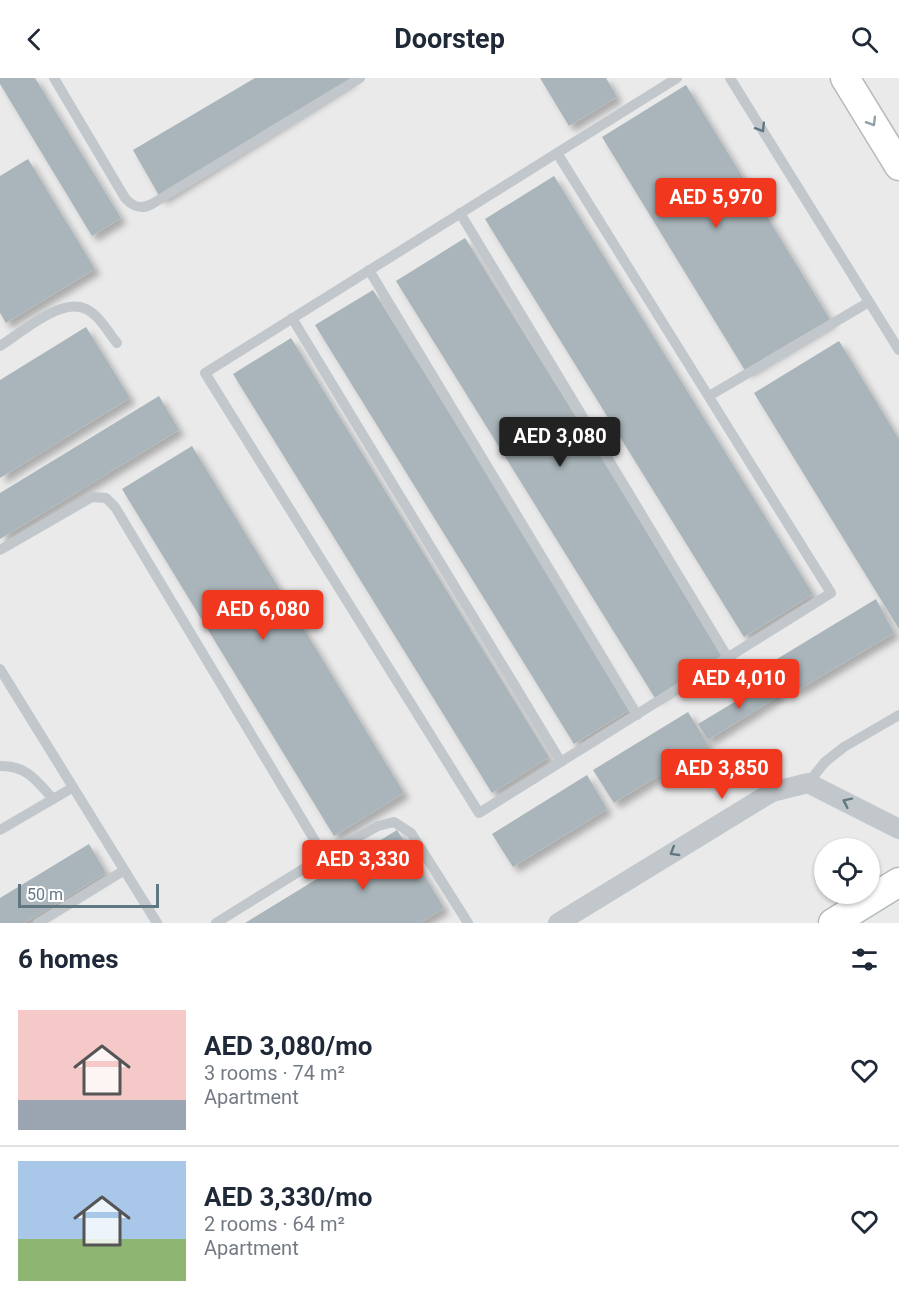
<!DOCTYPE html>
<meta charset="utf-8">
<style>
body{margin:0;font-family:Roboto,sans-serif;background:#f6f6f7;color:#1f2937;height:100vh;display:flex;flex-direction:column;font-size:22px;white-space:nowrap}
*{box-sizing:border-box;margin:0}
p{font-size:20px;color:#747a83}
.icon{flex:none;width:33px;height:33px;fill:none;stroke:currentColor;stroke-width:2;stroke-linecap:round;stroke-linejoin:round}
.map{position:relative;height:845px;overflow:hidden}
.drawer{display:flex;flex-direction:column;background:#fff;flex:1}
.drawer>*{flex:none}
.fabs{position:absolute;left:814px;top:760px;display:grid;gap:12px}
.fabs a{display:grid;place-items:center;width:66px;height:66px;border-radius:50%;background:#fff;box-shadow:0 2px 4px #0004;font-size:30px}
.scale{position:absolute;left:18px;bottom:15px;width:141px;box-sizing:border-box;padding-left:6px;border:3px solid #617883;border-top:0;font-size:16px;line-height:21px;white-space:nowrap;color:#617883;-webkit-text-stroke:4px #fff;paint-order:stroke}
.price{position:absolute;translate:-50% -51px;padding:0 14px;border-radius:6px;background:#f1371d;color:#fff;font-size:20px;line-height:39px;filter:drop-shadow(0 2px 3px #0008)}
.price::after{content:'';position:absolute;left:50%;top:36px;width:18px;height:14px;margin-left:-9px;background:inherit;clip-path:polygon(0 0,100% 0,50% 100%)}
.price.selected{background:#222;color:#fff}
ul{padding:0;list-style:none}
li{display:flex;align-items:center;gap:18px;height:150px;padding:0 18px}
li+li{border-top:2px solid #e0e1e3}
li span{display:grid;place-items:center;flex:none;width:168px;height:120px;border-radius:0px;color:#555}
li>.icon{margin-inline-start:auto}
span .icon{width:72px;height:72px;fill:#fffc;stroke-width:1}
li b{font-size:26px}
h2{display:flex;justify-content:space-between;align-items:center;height:72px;padding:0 18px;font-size:26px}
header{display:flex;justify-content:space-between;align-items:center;height:78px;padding:0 18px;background:#fff;font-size:27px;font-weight:700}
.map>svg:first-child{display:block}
.built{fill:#e9eae9;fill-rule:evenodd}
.building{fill:#a9b5ba;filter:url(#shadow)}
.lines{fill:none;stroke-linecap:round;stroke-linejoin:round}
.secondary-casing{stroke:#b3bbbf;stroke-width:31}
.lane{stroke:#c1c7ca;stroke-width:10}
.street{stroke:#c1c7ca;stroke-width:20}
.secondary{stroke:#fff;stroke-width:28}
.oneway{stroke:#90a0a8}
.oneway2{stroke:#617883}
</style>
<header><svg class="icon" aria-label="back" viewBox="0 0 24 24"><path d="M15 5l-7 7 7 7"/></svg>Doorstep<svg class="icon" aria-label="search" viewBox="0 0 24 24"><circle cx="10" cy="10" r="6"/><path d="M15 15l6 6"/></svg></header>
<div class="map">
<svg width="899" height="845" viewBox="0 0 899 845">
<defs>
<filter id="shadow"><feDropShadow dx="5.5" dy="5.5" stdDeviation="3" flood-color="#0004"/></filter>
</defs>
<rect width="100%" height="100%" fill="#f8f8f5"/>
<path class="built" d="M 0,0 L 899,0 L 899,845 L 0,845 ZM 825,771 L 870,771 L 870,816 L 825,816 Z"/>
<g class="building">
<path d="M 0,0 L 35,0 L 121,140 L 92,158 L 0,6 Z"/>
<path d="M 255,0 L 354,0 L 161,121 L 133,72 Z"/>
<path d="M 540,0 L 606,0 L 617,19 L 569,48 Z"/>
<path d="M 686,7 L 831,243 L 746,294 L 602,59 Z"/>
<path d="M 28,81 L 95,191 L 6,245 L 0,235 L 0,98 Z"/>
<path d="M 554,98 L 813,516 L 744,559 L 485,141 Z"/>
<path d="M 465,160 L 724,578 L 655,620 L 396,203 Z"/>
<path d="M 373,212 L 632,630 L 574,666 L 315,247 Z"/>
<path d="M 86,249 L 130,320 L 0,400 L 0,302 Z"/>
<path d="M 291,260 L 549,679 L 492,715 L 233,296 Z"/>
<path d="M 839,263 L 899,361 L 899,551 L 754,315 Z"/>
<path d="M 159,318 L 179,352 L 0,461 L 0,415 Z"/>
<path d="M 192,368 L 404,715 L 334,758 L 122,411 Z"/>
<path d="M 876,521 L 894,555 L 796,613 L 777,581 Z"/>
<path d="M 771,602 L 780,617 L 708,662 L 698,646 Z"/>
<path d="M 688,634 L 708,667 L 614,725 L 593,692 Z"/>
<path d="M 587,697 L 607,731 L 513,789 L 492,756 Z"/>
<path d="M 397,752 L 444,830 L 420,845 L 245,845 Z"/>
<path d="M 89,766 L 106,795 L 24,845 L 0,845 L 0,820 Z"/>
</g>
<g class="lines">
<defs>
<g id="secondary">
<path d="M 845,0 L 899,88"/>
<path d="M 833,845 L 899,804"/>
</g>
</defs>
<use href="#secondary" class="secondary-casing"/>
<g class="lane">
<path d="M 54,0 L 125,120 C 133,129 141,132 152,126 L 360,0"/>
<path d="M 730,0 L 899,272"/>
<path d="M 557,75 L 831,515 L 479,735 L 205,295 L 677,0"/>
<path d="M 460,135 L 728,580"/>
<path d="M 369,192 L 637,637"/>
<path d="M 292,240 L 561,684"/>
<path d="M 0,268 C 21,255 61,219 86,231 C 99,237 108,254 117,265"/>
<path d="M 709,318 L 869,224"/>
<path d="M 0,472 L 92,419 L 106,420 L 115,429 L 324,778"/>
<path d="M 0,591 L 157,845"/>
<path d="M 0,688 C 26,687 37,703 53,721"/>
<path d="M 808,705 L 825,684 L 844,669 L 899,637"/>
<path d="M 0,752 L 72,710"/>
<path d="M 38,845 L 123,793"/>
<path d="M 216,845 L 324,778 L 378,748 L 394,744 L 411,755 L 468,845"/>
</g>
<path class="street" d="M 558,845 L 772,714 L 808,705 L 899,751"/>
<use href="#secondary" class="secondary"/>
</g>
<defs><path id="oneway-chevron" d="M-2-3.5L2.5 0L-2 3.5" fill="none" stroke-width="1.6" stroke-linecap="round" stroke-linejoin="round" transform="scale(1.5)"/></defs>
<use class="oneway" href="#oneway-chevron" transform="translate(872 44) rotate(59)"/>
<g class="oneway2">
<use href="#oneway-chevron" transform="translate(761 50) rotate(58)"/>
<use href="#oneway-chevron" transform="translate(847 724) rotate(-154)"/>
<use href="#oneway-chevron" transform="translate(674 774) rotate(149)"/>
</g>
</svg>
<div class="fabs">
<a><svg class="icon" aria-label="locate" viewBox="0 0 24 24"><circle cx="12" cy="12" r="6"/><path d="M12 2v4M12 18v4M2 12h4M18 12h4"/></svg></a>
</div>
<div class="scale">50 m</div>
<b class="price" style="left:716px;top:151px">AED 5,970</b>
<b class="price selected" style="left:560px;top:390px">AED 3,080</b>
<b class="price" style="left:263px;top:563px">AED 6,080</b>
<b class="price" style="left:739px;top:632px">AED 4,010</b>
<b class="price" style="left:722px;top:722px">AED 3,850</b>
<b class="price" style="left:363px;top:813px">AED 3,330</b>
</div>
<section class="drawer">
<h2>6 homes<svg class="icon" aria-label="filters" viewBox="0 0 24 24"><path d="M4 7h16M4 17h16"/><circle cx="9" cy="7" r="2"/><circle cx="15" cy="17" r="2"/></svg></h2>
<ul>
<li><span style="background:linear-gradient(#f6c9c9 75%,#9aa5b1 0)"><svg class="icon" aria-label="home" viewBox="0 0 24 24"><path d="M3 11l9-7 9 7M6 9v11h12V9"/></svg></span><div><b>AED 3,080/mo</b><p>3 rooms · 74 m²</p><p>Apartment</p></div><svg class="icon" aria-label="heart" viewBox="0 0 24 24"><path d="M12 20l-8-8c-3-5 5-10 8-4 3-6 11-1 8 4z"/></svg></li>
<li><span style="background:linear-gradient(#a9c7e8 65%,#8fb573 0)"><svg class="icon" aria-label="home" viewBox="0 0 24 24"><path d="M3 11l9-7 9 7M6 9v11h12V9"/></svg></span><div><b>AED 3,330/mo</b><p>2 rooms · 64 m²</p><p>Apartment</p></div><svg class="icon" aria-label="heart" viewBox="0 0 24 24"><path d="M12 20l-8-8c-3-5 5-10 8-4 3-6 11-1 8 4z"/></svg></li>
</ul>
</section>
